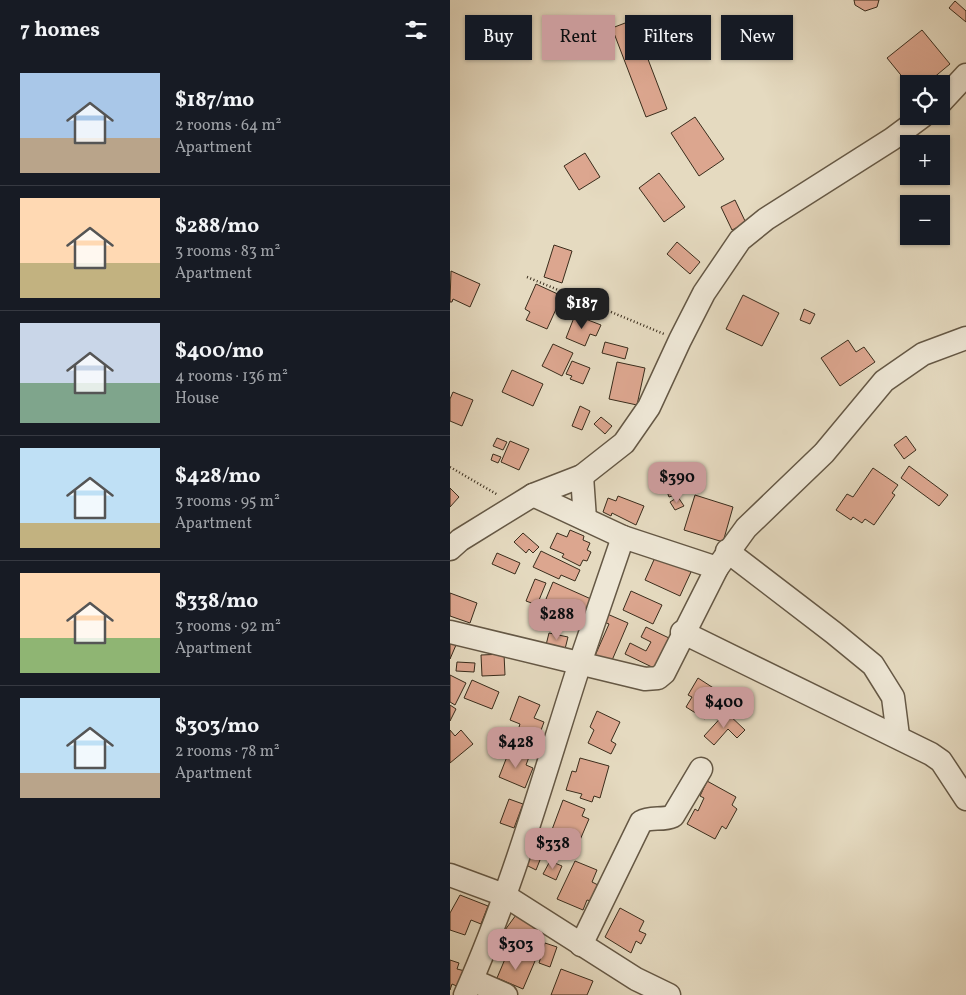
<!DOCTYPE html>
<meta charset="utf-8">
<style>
body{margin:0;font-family:Vollkorn,serif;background:#242831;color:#f1f3f6;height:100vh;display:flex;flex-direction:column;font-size:19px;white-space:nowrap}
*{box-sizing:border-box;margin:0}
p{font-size:16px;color:#9ea1a6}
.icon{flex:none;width:28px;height:28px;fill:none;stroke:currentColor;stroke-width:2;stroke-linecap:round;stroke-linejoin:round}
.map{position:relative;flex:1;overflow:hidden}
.sheet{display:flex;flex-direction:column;background:#171b24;width:450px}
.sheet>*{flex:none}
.hud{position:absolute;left:15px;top:15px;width:425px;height:45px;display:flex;gap:10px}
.buttons{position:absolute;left:450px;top:75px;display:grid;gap:10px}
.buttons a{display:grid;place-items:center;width:50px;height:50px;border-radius:0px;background:#171b24;box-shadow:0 1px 4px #0004;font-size:25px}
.price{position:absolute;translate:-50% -42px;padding:0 11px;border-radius:10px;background:#c59692;color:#111;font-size:16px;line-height:32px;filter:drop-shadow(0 1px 2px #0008)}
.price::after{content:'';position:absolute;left:50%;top:30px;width:15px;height:11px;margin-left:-8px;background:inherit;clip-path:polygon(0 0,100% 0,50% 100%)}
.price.current{background:#222;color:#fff}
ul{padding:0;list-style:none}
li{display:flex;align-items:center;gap:15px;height:125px;padding:0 20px}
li+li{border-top:1px solid #363941}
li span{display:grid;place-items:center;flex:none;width:140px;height:100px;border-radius:0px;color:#555}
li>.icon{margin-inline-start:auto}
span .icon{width:60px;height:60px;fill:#fffc;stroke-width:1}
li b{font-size:21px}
h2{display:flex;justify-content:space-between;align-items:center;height:60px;padding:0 20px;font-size:21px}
.pill{padding:0 18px;border-radius:0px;background:#171b24;box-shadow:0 1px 4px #0004;font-size:18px;line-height:45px}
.pill.current{background:#c59692;color:#111}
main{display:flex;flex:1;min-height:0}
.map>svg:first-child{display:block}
.building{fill:#dca68f;stroke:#3a2d1c}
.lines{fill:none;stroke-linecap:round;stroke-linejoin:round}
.minor-casing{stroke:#655845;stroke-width:25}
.path{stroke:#3a2d1c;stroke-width:2.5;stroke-dasharray:1 2.5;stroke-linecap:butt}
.minor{stroke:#eee7d6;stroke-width:22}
</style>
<main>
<section class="sheet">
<h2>7 homes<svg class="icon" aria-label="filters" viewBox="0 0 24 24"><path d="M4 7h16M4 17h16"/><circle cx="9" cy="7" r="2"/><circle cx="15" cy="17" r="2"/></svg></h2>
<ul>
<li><span style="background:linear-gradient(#a9c7e8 65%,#b9a48a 0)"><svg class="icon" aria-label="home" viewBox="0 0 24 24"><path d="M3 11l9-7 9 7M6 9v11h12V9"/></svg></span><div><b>$187/mo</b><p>2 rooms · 64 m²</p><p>Apartment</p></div></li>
<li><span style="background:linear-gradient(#ffd9b3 65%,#c2b280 0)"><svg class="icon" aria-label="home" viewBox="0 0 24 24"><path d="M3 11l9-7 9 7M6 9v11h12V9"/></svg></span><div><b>$288/mo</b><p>3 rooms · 83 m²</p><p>Apartment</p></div></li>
<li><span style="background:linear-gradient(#c9d6e8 60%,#7fa58c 0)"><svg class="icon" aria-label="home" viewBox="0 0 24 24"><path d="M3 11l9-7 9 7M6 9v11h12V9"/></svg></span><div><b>$400/mo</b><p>4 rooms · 136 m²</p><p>House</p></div></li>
<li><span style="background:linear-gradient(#bfe0f5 75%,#c2b280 0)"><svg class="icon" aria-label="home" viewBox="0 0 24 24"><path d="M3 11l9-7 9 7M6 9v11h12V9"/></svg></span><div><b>$428/mo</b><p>3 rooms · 95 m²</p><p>Apartment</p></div></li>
<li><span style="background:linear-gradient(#ffd9b3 65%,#8fb573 0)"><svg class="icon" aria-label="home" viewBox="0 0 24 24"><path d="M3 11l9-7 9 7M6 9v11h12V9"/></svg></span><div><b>$338/mo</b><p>3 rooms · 92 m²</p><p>Apartment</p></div></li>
<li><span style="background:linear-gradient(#bfe0f5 75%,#b9a48a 0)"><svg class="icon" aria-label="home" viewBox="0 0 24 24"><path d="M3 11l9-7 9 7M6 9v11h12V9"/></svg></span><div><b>$303/mo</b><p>2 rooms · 78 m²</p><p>Apartment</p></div></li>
</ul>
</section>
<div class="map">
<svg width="516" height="995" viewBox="0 0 516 995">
<rect width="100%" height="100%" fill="#e5dac0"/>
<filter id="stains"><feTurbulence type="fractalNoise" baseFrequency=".004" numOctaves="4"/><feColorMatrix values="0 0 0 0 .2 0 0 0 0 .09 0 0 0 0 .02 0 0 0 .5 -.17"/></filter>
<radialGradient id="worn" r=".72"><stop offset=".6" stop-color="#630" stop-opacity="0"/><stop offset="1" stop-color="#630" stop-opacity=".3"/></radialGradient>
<g class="building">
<path d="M 404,0 L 429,0 L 427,7 L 415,11 L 405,5 Z"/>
<path d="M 505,1 L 516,11 L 516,22 L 499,8 Z"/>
<path d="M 183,20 L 217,109 L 196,117 L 162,28 Z"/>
<path d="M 472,30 L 500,64 L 476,84 L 459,85 L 437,58 Z"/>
<path d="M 245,117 L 274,159 L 249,176 L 221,133 Z"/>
<path d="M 135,153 L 150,177 L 129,190 L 114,166 Z"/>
<path d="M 209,173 L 235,207 L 214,222 L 189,188 Z"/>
<path d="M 285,200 L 296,223 L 282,230 L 271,207 Z"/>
<path d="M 227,242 L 250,262 L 240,274 L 217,254 Z"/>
<path d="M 104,245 L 122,251 L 112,283 L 94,277 Z"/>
<path d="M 1,271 L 30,284 L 20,307 L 3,299 L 2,302 L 0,302 Z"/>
<path d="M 86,284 L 112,296 L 97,329 L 76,320 L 80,312 L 75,309 Z"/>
<path d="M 293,295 L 329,313 L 312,346 L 276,329 Z"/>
<path d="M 354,309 L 365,314 L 360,324 L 350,320 Z"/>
<path d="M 125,315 L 151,325 L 146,336 L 140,334 L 135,346 L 116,338 Z"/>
<path d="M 398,340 L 406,352 L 414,347 L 425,362 L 390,386 L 371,358 Z"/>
<path d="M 155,342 L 178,348 L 175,359 L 152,353 Z"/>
<path d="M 103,344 L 123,353 L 112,376 L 92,366 Z"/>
<path d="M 122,361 L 140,368 L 133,384 L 120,379 L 122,376 L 116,374 Z"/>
<path d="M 167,362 L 195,368 L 187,405 L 159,399 Z"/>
<path d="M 62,370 L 93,384 L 83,406 L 52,392 Z"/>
<path d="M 3,392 L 23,400 L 12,426 L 0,421 L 0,399 Z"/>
<path d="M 130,406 L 140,411 L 132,430 L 122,426 Z"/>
<path d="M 151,417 L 162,426 L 155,434 L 144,424 Z"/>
<path d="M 456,436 L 466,450 L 454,459 L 444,445 Z"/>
<path d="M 47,438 L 57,442 L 53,450 L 43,446 Z"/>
<path d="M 60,441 L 79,449 L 69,470 L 51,462 Z"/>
<path d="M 43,454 L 51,457 L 48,463 L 41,460 Z"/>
<path d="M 459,466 L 498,495 L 489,506 L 451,478 Z"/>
<path d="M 423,468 L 448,485 L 442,493 L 445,495 L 424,525 L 415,519 L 412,523 L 403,517 L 401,520 L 386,510 L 397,494 L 403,497 Z"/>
<path d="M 240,471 L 245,488 L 219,497 L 213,481 Z"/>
<path d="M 0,488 L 9,497 L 0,507 Z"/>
<path d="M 245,495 L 283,507 L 273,542 L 234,530 Z"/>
<path d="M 168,496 L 194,506 L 186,525 L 162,513 L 161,516 L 153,512 L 158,498 L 166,501 Z"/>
<path d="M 228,497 L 234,506 L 225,510 L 220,502 Z"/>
<path d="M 120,530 L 134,536 L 133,540 L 140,543 L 137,550 L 141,552 L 137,561 L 133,560 L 130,566 L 112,557 L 114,554 L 100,548 L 107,533 L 117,537 Z"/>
<path d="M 73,533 L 89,547 L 83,553 L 79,549 L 76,553 L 64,542 Z"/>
<path d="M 91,551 L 130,570 L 125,581 L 111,575 L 109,579 L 83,567 Z"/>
<path d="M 47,553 L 70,563 L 65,574 L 42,564 Z"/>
<path d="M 207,553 L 222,564 L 241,572 L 230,596 L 195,580 Z"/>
<path d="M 85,579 L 96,583 L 87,605 L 76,601 Z"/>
<path d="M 103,582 L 141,599 L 129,627 L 95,612 L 100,601 L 96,599 Z"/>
<path d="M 181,591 L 212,605 L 203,624 L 173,610 Z"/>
<path d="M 0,593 L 27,603 L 20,623 L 0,616 Z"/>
<path d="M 155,613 L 178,623 L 160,665 L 144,658 L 159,624 L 152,621 Z"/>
<path d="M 196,627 L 219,638 L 204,668 L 175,654 L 180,643 L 196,651 L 201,642 L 191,637 Z"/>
<path d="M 99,633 L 118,637 L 115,649 L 96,645 Z"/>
<path d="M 0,642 L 6,645 L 0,659 Z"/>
<path d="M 54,654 L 55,675 L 32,676 L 31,655 Z"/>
<path d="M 7,662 L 25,663 L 24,672 L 6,671 Z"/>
<path d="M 0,675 L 16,683 L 5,705 L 0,702 Z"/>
<path d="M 248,678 L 265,689 L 259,698 L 265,702 L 255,719 L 236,707 L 242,697 L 238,695 Z"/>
<path d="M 22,680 L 49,692 L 42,709 L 14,698 Z"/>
<path d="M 69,696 L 90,705 L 84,718 L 94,722 L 90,733 L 81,729 L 78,734 L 68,730 L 70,724 L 60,720 Z"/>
<path d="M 0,705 L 6,709 L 0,721 Z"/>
<path d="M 147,711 L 170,722 L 161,741 L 166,744 L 161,754 L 138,743 L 144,730 L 140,727 Z"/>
<path d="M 276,712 L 295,730 L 287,738 L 278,729 L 264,745 L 254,736 Z"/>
<path d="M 0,730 L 5,736 L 11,730 L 23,744 L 0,763 Z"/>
<path d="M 60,749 L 79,757 L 76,765 L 83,768 L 75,788 L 49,777 Z"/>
<path d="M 130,758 L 159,766 L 150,798 L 144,796 L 142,802 L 130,798 L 132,794 L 116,790 L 122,771 L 126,772 Z"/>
<path d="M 257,781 L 286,797 L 282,805 L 287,809 L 276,829 L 272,826 L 265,839 L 237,824 L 245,809 L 248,811 L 254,798 L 250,796 Z"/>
<path d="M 59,799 L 73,804 L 64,828 L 50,823 Z"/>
<path d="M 113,800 L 135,809 L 132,816 L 139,819 L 127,847 L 100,835 Z"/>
<path d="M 92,834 L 102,838 L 97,849 L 87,844 Z"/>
<path d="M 80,855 L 90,860 L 86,870 L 76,865 Z"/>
<path d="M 100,861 L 112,866 L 106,880 L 93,874 Z"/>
<path d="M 125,861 L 147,870 L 142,882 L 148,885 L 141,901 L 137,900 L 133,910 L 107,899 Z"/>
<path d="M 10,895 L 38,906 L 31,924 L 21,920 L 15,935 L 0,930 L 0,913 Z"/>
<path d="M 170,908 L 194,921 L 189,931 L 196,934 L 191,944 L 186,941 L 181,953 L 155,937 Z"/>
<path d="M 66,915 L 91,932 L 75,953 L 56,939 L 60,934 L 55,930 Z"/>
<path d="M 95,943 L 107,947 L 100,967 L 89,963 Z"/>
<path d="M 66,953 L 85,961 L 73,989 L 47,978 L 55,959 L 62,962 Z"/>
<path d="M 0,960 L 9,963 L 7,969 L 15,971 L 9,987 L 2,984 L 0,990 Z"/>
<path d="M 111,969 L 143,981 L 137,995 L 101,995 Z"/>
</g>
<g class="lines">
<defs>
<g id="minor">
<path d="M 491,102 L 516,75"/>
<path d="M 132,476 L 135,519"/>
<path d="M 83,495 L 173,537 L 267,568"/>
<path d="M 0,549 L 10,540 L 83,495 L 132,476 L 174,443 L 199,407 L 230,340 L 254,293 L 290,240 L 316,219 L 442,139 L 473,116"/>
<path d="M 277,551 L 384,633 L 423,665 L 443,697 L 448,736"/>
<path d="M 0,632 L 166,672 L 195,679 L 208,678 L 214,673 L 267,568 L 296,528 L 374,453 L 434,381 L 473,354 L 516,338"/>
<path d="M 232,632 L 481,754 L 491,761 L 516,799"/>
<path d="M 0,875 L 54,895 L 186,979 L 219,995"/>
<path d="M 131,945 L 191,822 C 201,816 212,821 223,816 L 251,769"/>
<path d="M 22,980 L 56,995"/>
<path d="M 15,995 C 63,888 94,774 130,663 C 144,621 159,579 173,537"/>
</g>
</defs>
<use href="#minor" class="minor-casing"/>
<g class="path">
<path d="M 77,277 L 214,334"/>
<path d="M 0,467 L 48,495"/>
</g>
<use href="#minor" class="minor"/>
</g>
<rect width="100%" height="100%" filter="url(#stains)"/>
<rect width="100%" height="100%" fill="url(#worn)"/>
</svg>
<div class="buttons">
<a><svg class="icon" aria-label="locate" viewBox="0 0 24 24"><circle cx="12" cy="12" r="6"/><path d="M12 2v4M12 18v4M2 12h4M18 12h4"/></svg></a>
<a>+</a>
<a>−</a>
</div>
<b class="price current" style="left:132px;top:330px">$187</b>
<b class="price" style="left:227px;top:504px">$390</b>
<b class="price" style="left:107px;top:641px">$288</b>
<b class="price" style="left:274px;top:729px">$400</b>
<b class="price" style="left:66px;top:769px">$428</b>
<b class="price" style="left:103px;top:870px">$338</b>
<b class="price" style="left:66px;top:971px">$303</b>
<div class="hud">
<a class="pill">Buy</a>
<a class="pill current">Rent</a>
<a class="pill">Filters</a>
<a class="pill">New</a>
</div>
</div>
</main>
